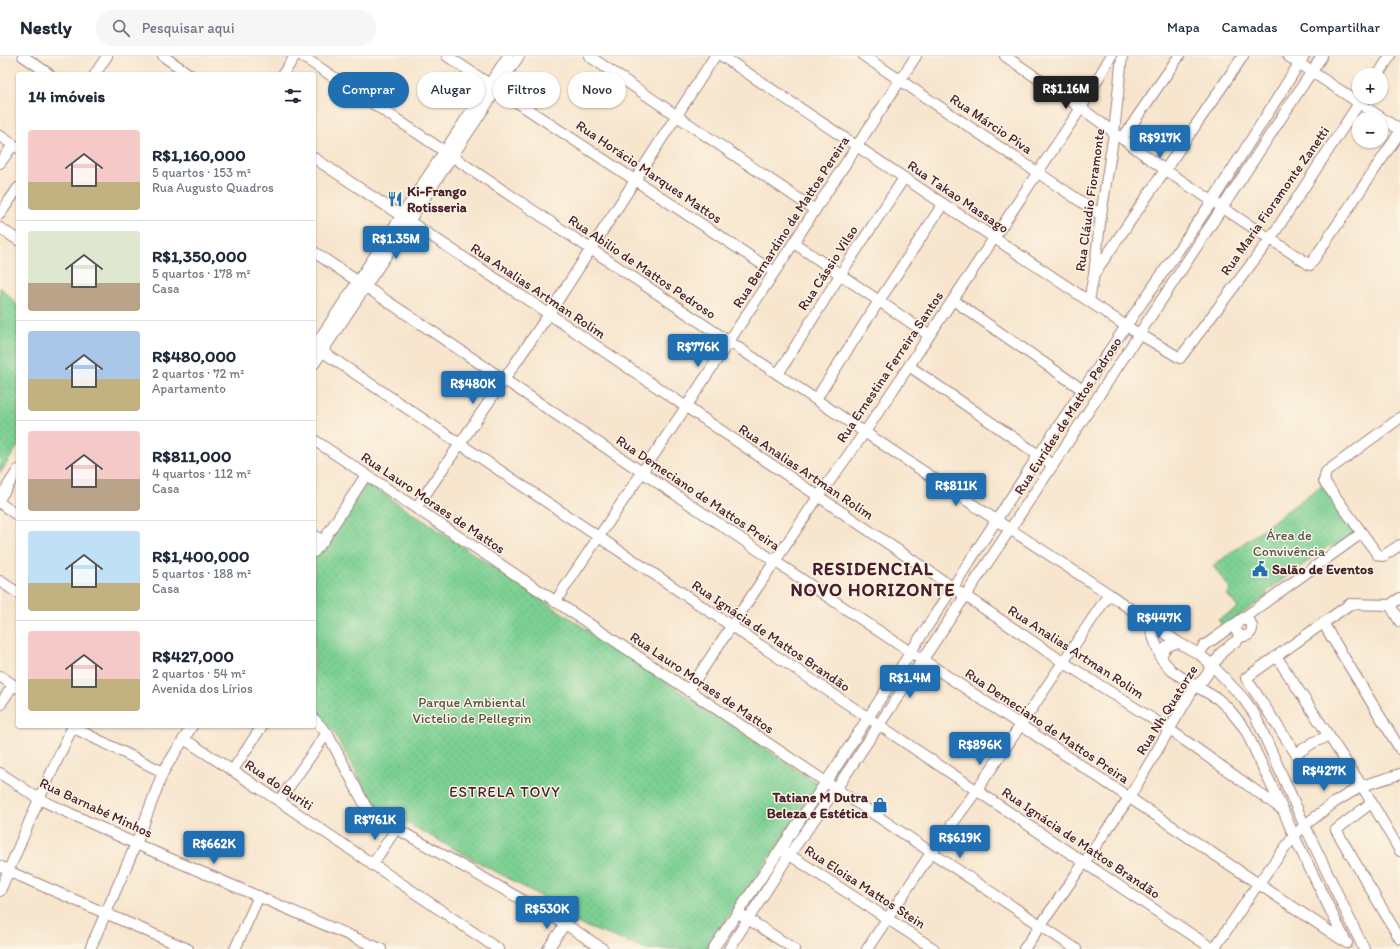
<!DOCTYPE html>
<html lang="pt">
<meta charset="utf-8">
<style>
body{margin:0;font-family:Itim,sans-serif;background:#f6f6f7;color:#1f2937;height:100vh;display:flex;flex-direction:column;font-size:15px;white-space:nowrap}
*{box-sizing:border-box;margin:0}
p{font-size:13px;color:#747a83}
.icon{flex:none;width:22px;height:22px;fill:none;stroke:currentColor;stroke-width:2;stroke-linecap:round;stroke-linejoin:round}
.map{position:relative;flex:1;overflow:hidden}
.details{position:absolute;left:16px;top:16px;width:300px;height:656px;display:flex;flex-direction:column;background:#fff;border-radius:4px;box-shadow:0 1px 3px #0004}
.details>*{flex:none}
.hud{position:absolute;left:328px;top:16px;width:380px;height:36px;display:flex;gap:8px}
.buttons{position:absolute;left:1352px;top:12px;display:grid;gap:8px}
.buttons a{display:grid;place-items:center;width:36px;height:36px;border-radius:50%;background:#fff;box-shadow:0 1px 3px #0004;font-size:20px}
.price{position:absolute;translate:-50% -34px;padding:0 9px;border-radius:4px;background:#1f6fb2;color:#fff;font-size:13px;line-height:26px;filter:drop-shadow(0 1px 2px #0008)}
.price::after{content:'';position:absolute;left:50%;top:24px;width:12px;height:9px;margin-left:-6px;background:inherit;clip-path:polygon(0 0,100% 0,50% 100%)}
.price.active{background:#222;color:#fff}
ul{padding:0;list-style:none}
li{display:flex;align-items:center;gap:12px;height:100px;padding:0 12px}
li+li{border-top:1px solid #e0e1e3}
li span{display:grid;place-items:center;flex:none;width:112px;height:80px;border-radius:4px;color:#555}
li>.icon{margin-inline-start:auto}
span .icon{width:48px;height:48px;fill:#fffc;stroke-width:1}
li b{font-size:17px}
h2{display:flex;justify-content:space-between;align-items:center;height:48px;padding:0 12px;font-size:17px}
.tag{padding:0 14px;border-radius:18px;background:#fff;box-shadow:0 1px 3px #0004;font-size:14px;line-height:36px}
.tag.active{background:#1f6fb2;color:#fff}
header{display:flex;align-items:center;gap:24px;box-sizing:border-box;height:56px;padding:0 20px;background:#fff;border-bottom:1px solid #e0e1e3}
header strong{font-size:19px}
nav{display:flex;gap:22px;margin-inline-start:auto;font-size:14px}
.search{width:280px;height:36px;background:#f6f6f7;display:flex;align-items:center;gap:10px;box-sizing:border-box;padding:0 14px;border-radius:22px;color:#747a83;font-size:15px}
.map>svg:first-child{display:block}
.park{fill:url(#park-dots);stroke:#63785f}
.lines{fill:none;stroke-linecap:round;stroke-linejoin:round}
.minor-casing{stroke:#a0827c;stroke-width:12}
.minor{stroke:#fff;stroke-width:10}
.labels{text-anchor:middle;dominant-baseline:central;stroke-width:3;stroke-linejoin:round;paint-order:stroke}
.street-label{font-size:14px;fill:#4a1f2b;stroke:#fcf5e5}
.poi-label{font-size:14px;font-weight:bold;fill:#4a1f2b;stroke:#fcf5e5;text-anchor:start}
.park-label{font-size:14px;fill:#59544a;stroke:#fcf5e5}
.neighbourhood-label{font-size:15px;letter-spacing:1px;fill:#4a1f2b;stroke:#fcf5e5}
.district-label{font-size:18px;font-weight:bold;letter-spacing:1px;fill:#4a1f2b;stroke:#fcf5e5}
</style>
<header>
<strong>Nestly</strong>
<div class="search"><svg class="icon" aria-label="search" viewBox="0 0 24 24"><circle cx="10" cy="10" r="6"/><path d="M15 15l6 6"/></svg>Pesquisar aqui</div>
<nav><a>Mapa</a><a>Camadas</a><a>Compartilhar</a></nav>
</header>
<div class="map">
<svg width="1400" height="893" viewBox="0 0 1400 893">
<defs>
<pattern id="park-dots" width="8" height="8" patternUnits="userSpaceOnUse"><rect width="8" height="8" fill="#7cd093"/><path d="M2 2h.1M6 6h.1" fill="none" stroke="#6db27f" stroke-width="1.8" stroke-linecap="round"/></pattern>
</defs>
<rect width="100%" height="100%" fill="#fcf5e5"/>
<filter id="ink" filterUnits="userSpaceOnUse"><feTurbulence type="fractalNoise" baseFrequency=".025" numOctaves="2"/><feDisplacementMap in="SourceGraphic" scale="8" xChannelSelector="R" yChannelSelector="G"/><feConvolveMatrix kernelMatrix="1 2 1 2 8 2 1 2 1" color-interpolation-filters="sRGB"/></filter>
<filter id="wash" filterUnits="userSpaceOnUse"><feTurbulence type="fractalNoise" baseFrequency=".012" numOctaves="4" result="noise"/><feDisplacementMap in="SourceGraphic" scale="16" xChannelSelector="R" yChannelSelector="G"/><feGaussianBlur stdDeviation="0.9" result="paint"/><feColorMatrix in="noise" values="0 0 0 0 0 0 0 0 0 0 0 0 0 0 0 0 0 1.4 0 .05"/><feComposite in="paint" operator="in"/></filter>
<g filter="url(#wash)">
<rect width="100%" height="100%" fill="#f7e5cd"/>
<g class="park">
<path d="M 0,231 L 18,250 L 18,390 L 0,417 Z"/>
<path d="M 367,427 L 820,729 L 706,893 L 647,893 L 581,869 L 535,837 L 374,749 L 333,675 L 314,654 L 314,502 Z"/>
<path d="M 1322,429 L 1356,475 L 1334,492 L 1330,489 L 1266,536 L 1268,539 L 1224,571 L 1218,564 L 1238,552 L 1227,538 L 1231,534 L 1213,510 Z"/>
</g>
</g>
<g filter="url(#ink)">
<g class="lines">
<defs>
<g id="minor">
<path d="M 23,0 L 49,18"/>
<path d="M 163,0 L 189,18"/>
<path d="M 302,0 L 996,464 L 1109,538 L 1179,587 L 1199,598 L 1211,608 L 1243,642 L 1255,659 L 1303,766 L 1364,893"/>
<path d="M 447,0 L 774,216"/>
<path d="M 589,0 L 815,154"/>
<path d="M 722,0 L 1126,270 L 1180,302 L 1271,182 L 1363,41"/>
<path d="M 864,0 L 1101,159"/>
<path d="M 1005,0 L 1081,52 L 1165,114 L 1310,209 L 1400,76"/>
<path d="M 1288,0 L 1400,74"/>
<path d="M 95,18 L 107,0"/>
<path d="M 283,18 L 295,0"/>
<path d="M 1378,19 L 1390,0"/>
<path d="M 0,80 L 18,92"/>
<path d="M 1122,83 L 1179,0"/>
<path d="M 314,102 L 549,258 L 1063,606 L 1170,674 L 1283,754"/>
<path d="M 0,107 L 13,89"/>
<path d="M 0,158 L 18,132"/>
<path d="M 0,172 L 18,184"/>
<path d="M 794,187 L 929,279"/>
<path d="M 314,196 L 910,596 L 923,604 L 1347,887"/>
<path d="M 1094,218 L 1243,0"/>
<path d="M 953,244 L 1083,334"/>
<path d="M 1089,245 L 1094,218 L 1101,159 L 1114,77 L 1122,0"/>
<path d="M 314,290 L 1213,893"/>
<path d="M 314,291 L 508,0"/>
<path d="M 314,308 L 519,0"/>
<path d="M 909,310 L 1053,409"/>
<path d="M 778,318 L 840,219 L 904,122"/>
<path d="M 816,343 L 879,245 L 943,148"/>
<path d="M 1400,362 L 1326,416 L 1324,425 L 1378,499 L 1383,500 L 1400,489"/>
<path d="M 314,384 L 1076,893"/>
<path d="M 0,442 L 18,414"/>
<path d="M 0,447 L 18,460"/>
<path d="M 416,452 L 549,258 L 715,0"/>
<path d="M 314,479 L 323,485"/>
<path d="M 314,496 L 323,485 L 366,419"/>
<path d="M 0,525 L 18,537"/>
<path d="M 555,546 L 686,351 L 916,0"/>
<path d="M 1390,549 L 1400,566"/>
<path d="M 1390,549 L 1400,542"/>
<path d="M 1147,564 L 1161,602 L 1171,614 L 1184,623 L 1218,643 L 1229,653 L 1245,673 L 1283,754 L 1294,780 L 1346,886"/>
<circle cx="1244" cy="572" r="8"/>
<path d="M 1323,567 L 1400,693"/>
<path d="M 1199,598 L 1204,590 L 1362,477"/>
<path d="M 1276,600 L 1362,730 L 1400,795"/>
<path d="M 1161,602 C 1163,592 1169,587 1179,587"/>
<path d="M 0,620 L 18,632"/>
<path d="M 688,635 L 818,441 L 865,376 L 1038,116 L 1081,52 L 1111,0"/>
<path d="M 0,649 L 13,629"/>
<path d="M 314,663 L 327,677 L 366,751 L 374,760 L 565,868 L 603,893"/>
<path d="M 72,671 L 163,716"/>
<path d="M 1329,680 L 1314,686 L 1296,698 L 1246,622 L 1350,548 L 1390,549"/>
<path d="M 184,683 L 279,745 L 498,893"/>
<path d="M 233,714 L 262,670"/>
<path d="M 0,717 L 39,743 L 136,788 L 381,893"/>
<path d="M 279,745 L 327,677"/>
<path d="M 1371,747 L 1336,774 L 1400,883"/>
<path d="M 785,796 L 934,893"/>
<path d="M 372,809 L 396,773"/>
<path d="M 0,810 L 8,815 L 188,893"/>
<path d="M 0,835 L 39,743 L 73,670"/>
<path d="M 742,859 L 794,893"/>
<path d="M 90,893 L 136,788 L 163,716 L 192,670"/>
<path d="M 235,893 L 259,840"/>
<path d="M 548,893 L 565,868"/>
<path d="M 713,893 L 838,708 L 1038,400 L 1126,270 L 1213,144 L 1304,0"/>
<path d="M 729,893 L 789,799 L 836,733 L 1053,409 L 1322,0"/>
<path d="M 867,893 L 931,797 L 977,734 L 1109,538"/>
<path d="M 1024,893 L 1129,742 L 1195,630 L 1203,624 L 1208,617 L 1211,608 L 1218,603 L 1221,597 L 1242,580"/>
<path d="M 1214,893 L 1258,828 L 1294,780 L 1305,769 L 1335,746 L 1362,730 L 1400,718"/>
</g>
</defs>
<use href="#minor" class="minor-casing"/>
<use href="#minor" class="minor"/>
</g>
</g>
<defs>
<symbol id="restaurant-bare" viewBox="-9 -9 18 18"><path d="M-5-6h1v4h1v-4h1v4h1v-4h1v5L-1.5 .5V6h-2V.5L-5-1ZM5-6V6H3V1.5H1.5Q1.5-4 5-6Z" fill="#1f6fb2" stroke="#fcf5e5" stroke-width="2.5" paint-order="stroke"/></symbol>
<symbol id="civic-bare" viewBox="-9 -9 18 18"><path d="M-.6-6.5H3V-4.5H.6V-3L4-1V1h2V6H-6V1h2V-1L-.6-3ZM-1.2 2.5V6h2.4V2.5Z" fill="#1f6fb2" stroke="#fcf5e5" stroke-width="2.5" paint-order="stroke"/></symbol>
<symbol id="shop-bare" viewBox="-9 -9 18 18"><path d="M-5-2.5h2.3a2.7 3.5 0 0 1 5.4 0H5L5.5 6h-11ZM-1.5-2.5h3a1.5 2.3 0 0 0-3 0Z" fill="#1f6fb2" stroke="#fcf5e5" stroke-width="2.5" paint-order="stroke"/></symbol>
</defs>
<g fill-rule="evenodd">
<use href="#restaurant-bare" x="384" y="132" width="22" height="22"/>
<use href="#civic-bare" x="1249" y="502" width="22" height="22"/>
<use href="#shop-bare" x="869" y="738" width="22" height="22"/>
</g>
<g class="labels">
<g class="street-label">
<text transform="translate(991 68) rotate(34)">Rua Márcio Piva</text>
<text transform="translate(649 116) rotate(34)">Rua Horácio Marques Mattos</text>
<text transform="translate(958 141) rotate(34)">Rua Takao Massago</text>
<text transform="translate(1090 144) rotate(-82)">Rua Cláudio Fioramonte</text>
<text transform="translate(1275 145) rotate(-55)">Rua Maria Fioramonte Zanetti</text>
<text transform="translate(791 166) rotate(-57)">Rua Bernardino de Mattos Pereira</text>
<text transform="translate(642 211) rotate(34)">Rua Abilio de Mattos Pedroso</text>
<text transform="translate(828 212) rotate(-57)">Rua Cássio Vilso</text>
<text transform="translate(538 235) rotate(34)">Rua Analias Artman Rolim</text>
<text transform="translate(890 311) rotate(-56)">Rua Ernestina Ferreira Santos</text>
<text transform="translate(1068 360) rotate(-57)">Rua Eurídes de Mattos Pedroso</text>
<text transform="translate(806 416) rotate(34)">Rua Analias Artman Rolim</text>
<text transform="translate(698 437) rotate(34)">Rua Demeciano de Mattos Preira</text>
<text transform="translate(433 447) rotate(34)">Rua Lauro Moraes de Mattos</text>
<text transform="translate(771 580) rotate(34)">Rua Ignácia de Mattos Brandão</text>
<text transform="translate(1076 596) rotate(33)">Rua Analias Artman Rolim</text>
<text transform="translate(702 627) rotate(34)">Rua Lauro Moraes de Mattos</text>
<text transform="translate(1167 654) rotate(-58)">Rua Nh Quatorze</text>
<text transform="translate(1047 670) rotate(34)">Rua Demeciano de Mattos Preira</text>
<text transform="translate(279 729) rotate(34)">Rua do Buriti</text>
<text transform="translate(96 752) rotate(25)">Rua Barnabé Minhos</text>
<text transform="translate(1081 787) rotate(34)">Rua Ignácia de Mattos Brandão</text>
<text transform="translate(865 831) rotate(33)">Rua Eloisa Mattos Stein</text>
</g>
<g class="poi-label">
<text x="407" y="135">Ki-Frango<tspan x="407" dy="16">Rotisseria</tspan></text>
<text x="1272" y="513">Salão de Eventos</text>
<text x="868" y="741" text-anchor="end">Tatiane M Dutra<tspan x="868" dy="16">Beleza e Estética</tspan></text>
</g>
<g class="park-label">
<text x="1289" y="479">Área de<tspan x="1289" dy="16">Convivência</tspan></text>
<text x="472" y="646">Parque Ambiental<tspan x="472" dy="16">Victelio de Pellegrin</tspan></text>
</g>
<g class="neighbourhood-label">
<text x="505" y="736">ESTRELA TOVY</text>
</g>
<g class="district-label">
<text x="873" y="513">RESIDENCIAL<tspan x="873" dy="21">NOVO HORIZONTE</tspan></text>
</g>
</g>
</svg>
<div class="buttons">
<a>+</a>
<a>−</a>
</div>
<b class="price active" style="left:1066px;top:54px">R$1.16M</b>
<b class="price" style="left:1160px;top:103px">R$917K</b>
<b class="price" style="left:396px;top:204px">R$1.35M</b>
<b class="price" style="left:698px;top:312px">R$776K</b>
<b class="price" style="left:473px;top:349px">R$480K</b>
<b class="price" style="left:956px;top:451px">R$811K</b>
<b class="price" style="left:1159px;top:583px">R$447K</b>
<b class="price" style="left:910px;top:643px">R$1.4M</b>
<b class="price" style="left:980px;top:710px">R$896K</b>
<b class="price" style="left:1324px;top:736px">R$427K</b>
<b class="price" style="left:375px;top:785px">R$761K</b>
<b class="price" style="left:960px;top:803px">R$619K</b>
<b class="price" style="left:214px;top:809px">R$662K</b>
<b class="price" style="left:547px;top:874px">R$530K</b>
<div class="hud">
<a class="tag active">Comprar</a>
<a class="tag">Alugar</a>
<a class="tag">Filtros</a>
<a class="tag">Novo</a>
</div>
<section class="details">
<h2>14 imóveis<svg class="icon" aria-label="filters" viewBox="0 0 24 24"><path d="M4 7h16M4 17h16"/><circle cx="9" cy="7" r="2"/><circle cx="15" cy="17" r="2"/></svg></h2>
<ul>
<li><span style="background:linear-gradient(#f6c9c9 65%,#c2b280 0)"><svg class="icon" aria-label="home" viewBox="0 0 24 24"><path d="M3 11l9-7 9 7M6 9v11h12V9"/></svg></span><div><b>R$1,160,000</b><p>5 quartos · 153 m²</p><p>Rua Augusto Quadros</p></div></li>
<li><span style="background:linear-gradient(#dfe7d0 65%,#b9a48a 0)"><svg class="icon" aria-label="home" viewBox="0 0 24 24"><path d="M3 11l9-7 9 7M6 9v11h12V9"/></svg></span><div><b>R$1,350,000</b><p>5 quartos · 178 m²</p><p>Casa</p></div></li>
<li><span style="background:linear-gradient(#a9c7e8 60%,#c2b280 0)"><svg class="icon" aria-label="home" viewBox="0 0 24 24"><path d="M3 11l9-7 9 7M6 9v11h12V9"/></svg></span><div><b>R$480,000</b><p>2 quartos · 72 m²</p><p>Apartamento</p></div></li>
<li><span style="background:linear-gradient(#f6c9c9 60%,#b9a48a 0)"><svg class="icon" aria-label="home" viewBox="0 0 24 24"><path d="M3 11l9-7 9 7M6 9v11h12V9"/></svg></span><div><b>R$811,000</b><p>4 quartos · 112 m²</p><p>Casa</p></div></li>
<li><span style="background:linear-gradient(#bfe0f5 65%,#c2b280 0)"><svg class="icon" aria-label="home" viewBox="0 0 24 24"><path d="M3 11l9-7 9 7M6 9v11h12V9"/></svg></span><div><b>R$1,400,000</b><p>5 quartos · 188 m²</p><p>Casa</p></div></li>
<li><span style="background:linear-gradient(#f6c9c9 60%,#c2b280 0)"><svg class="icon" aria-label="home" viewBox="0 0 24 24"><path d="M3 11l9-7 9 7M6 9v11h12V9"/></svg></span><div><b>R$427,000</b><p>2 quartos · 54 m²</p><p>Avenida dos Lírios</p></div></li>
</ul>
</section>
</div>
